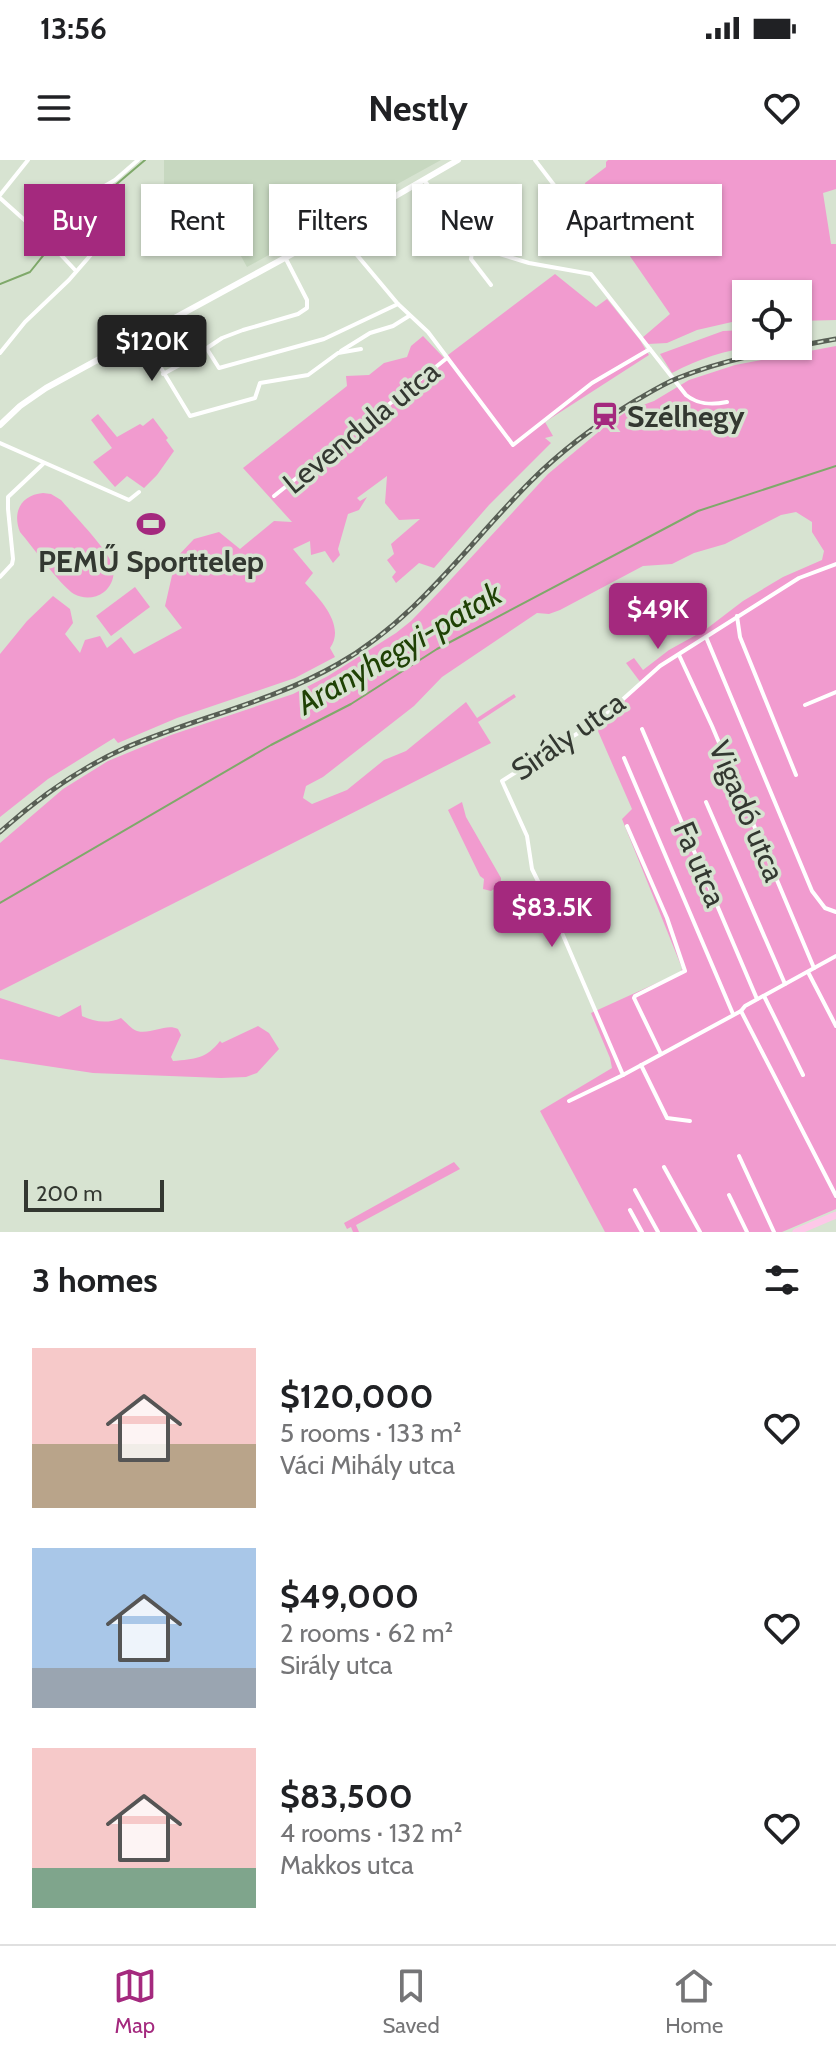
<!DOCTYPE html>
<meta charset="utf-8">
<style>
body{margin:0;font-family:Cabin,sans-serif;background:#f6f6f6;color:#202124;height:100vh;display:flex;flex-direction:column;font-size:30px;white-space:nowrap}
*{box-sizing:border-box;margin:0}
p{font-size:26px;color:#757577}
.icon{flex:none;width:44px;height:44px;fill:none;stroke:currentColor;stroke-width:2;stroke-linecap:round;stroke-linejoin:round}
.map{position:relative;height:1072px;overflow:hidden}
.side{display:flex;flex-direction:column;background:#fff;flex:1}
.side>*{flex:none}
.hud{position:absolute;left:24px;top:24px;width:788px;height:72px;display:flex;gap:16px}
.tools{position:absolute;left:732px;top:120px;display:grid;gap:16px}
.tools a{display:grid;place-items:center;width:80px;height:80px;border-radius:0px;background:#fff;box-shadow:0 2px 6px #0004;font-size:40px}
.scale{position:absolute;left:24px;bottom:20px;width:140px;box-sizing:border-box;padding-left:8px;border:4px solid #333831;border-top:0;font-size:22px;line-height:28px;white-space:nowrap;color:#333831;-webkit-text-stroke:6px #d7e3d1;paint-order:stroke}
.price{position:absolute;translate:-50% -68px;padding:0 18px;border-radius:8px;background:#a4297e;color:#fff;font-size:26px;line-height:52px;filter:drop-shadow(0 2px 4px #0008)}
.price::after{content:'';position:absolute;left:50%;top:48px;width:24px;height:18px;margin-left:-12px;background:inherit;clip-path:polygon(0 0,100% 0,50% 100%)}
.price.on{background:#222;color:#fff}
ul{padding:0;list-style:none}
li{display:flex;align-items:center;gap:24px;height:200px;padding:0 32px}
li span{display:grid;place-items:center;flex:none;width:224px;height:160px;border-radius:0px;color:#555}
li>.icon{margin-inline-start:auto}
span .icon{width:96px;height:96px;fill:#fffc;stroke-width:1}
li b{font-size:34px}
h2{display:flex;justify-content:space-between;align-items:center;height:96px;padding:0 32px;font-size:34px}
.tag{padding:0 28px;border-radius:0px;background:#fff;box-shadow:0 2px 6px #0004;font-size:28px;line-height:72px}
.tag.on{background:#a4297e;color:#fff}
.status{display:flex;justify-content:space-between;align-items:center;height:56px;padding:0 40px;background:#fff;direction:ltr}
.status svg{height:22px;fill:currentColor}
header{display:flex;justify-content:space-between;align-items:center;height:104px;padding:0 32px;background:#fff;font-size:36px;font-weight:700}
.tab-bar{display:flex;justify-content:space-around;align-items:center;height:112px;border-top:2px solid #e0e0e0;background:#fff;font-size:22px;color:#757577}
.tab-bar a{display:grid;justify-items:center;gap:4px}
.tab-bar .on{color:#a4297e}
.map>svg:first-child{display:block}
.built{fill:#c7d8c0}
.green{fill:#f19bcf}
.lines{fill:none;stroke-linecap:round;stroke-linejoin:round}
.stream{stroke:#7fa96a;stroke-width:2}
.street{stroke:#fff;stroke-width:4}
.secondary{stroke:#fff;stroke-width:6}
.primary{stroke:#fdc8e8;stroke-width:7}
.rail-casing{stroke:#585f55;stroke-width:5}
.rail{stroke:#d7e3d1;stroke-width:2;stroke-dasharray:6;stroke-linecap:butt}
.labels{text-anchor:middle;dominant-baseline:central;stroke-width:7;stroke-linejoin:round;paint-order:stroke}
.poi-label{font-size:30px;font-weight:bold;fill:#333831;stroke:#d7e3d1;text-anchor:start}
.street-label{font-size:30px;fill:#333831;stroke:#d7e3d1}
.water-label{font-size:32px;font-style:italic;fill:#1f4205;stroke:#d7e3d1}
</style>
<div class="status"><b>13:56</b><svg viewBox="0 0 49 12"><path d="M0 12V9h3v3zM5 12V6h3v6zM10 12V3h3v9zM15 12V0h3v12zM26 1h20v11H26zM47 4h2v5h-2z"/></svg></div>
<header><svg class="icon" aria-label="menu" viewBox="0 0 24 24"><path d="M4 6h16M4 12h16M4 18h16"/></svg>Nestly<svg class="icon" aria-label="heart" viewBox="0 0 24 24"><path d="M12 20l-8-8c-3-5 5-10 8-4 3-6 11-1 8 4z"/></svg></header>
<div class="map">
<svg width="836" height="1072" viewBox="0 0 836 1072">
<rect width="100%" height="100%" fill="#d7e3d1"/>
<path class="built" d="M 164,0 L 441,0 L 247,107 L 231,78 L 199,48 L 173,62 L 168,59 L 164,25 Z"/>
<g class="green">
<path d="M 608,0 L 836,0 L 836,29 L 823,33 L 831,84 L 836,84 L 836,160 L 798,161 L 798,134 L 746,134 L 746,161 L 732,162 L 697,170 L 667,183 L 648,184 L 642,178 L 670,154 L 587,34 L 585,23 L 606,7 L 606,2 Z"/>
<path d="M 555,114 L 596,147 L 607,139 L 640,180 L 649,195 L 545,262 L 553,276 L 545,278 L 551,283 L 489,345 L 434,408 L 419,403 L 396,423 L 392,417 L 396,412 L 387,400 L 394,394 L 391,384 L 420,359 L 399,360 L 385,343 L 387,316 L 357,338 L 360,341 L 367,337 L 359,350 L 348,354 L 338,389 L 340,395 L 333,403 L 325,391 L 311,395 L 310,381 L 293,389 L 313,413 L 305,423 C 320,439 346,466 330,488 L 335,497 L 295,518 L 177,558 L 118,583 L 114,578 L 48,619 L 0,657 L 0,494 L 27,461 L 53,436 L 70,449 L 73,463 L 65,474 L 80,493 L 85,480 L 100,476 L 107,488 L 121,477 L 134,494 L 182,468 L 165,446 L 176,398 L 194,379 L 219,372 L 240,389 L 274,361 L 292,362 L 243,308 L 347,226 L 346,216 L 369,215 L 384,203 L 407,197 L 411,186 L 423,176 L 444,198 Z"/>
<path d="M 746,170 L 746,186 L 755,186 C 724,191 700,198 672,213 L 660,194 L 723,171 Z"/>
<path d="M 836,186 L 836,1049 L 782,1072 L 605,1072 L 540,951 L 612,908 L 610,898 L 591,853 L 681,812 L 682,808 L 622,659 L 632,649 L 594,562 L 641,523 L 626,503 L 634,498 L 643,510 L 669,490 L 705,470 L 743,441 L 783,417 L 822,400 L 824,391 L 812,372 L 812,362 L 796,352 L 781,355 L 725,384 L 694,393 L 672,404 L 643,406 L 560,450 L 549,454 L 537,453 L 442,517 L 414,546 L 323,617 L 306,626 L 303,638 L 312,644 L 347,630 L 384,600 L 406,591 L 466,542 L 477,558 L 514,534 L 516,537 L 478,562 L 491,583 L 0,831 L 0,683 L 63,629 L 108,601 L 171,575 L 293,534 L 328,516 L 396,473 L 411,461 L 442,429 L 548,314 L 608,264 L 629,250 L 654,241 L 689,220 L 735,205 Z"/>
<path d="M 98,254 L 117,277 L 140,264 L 143,266 L 153,258 L 168,278 L 166,280 L 174,291 L 157,315 L 144,328 L 127,316 L 115,327 L 93,302 L 112,288 L 91,260 Z"/>
<path d="M 43,333 L 51,334 L 61,340 C 72,353 108,390 112,404 C 116,414 112,426 104,432 C 95,439 83,439 74,434 C 61,426 32,386 20,372 C 12,352 21,335 43,333 Z"/>
<path d="M 135,427 L 150,447 L 111,476 L 96,456 Z"/>
<path d="M 462,642 L 466,657 L 501,718 L 501,724 L 491,731 L 483,729 L 484,719 L 480,716 L 448,650 Z"/>
<path d="M 0,838 L 59,857 L 81,845 L 82,856 C 94,862 108,864 121,858 C 126,862 131,869 137,871 C 151,875 166,863 178,869 L 181,875 L 171,897 L 173,901 C 195,899 206,899 220,881 L 222,883 L 258,866 L 269,873 L 279,889 L 257,913 L 246,917 L 221,918 L 93,913 L 0,899 Z"/>
<path d="M 454,1002 L 460,1009 L 356,1065 L 359,1072 L 353,1072 L 351,1067 L 347,1069 L 344,1063 Z"/>
</g>
<g class="lines">
<g class="stream">
<path d="M 112,28 L 145,0"/>
<path d="M 54,81 L 84,45 L 109,29"/>
<path d="M 0,124 L 30,112 L 50,87"/>
<path d="M 0,743 L 271,585 L 351,544 L 437,489 L 698,351 L 836,306"/>
</g>
<g class="street">
<path d="M 535,0 L 605,92"/>
<path d="M 424,20 L 473,86 L 529,103 L 591,114 L 686,235 C 698,245 712,245 727,242"/>
<path d="M 0,35 L 28,0"/>
<path d="M 0,38 L 49,82 L 76,111"/>
<path d="M 336,70 L 398,144 L 428,172 L 513,285 L 592,223 L 650,189"/>
<path d="M 49,82 L 84,38 L 115,20 L 138,0"/>
<path d="M 473,86 L 471,99 L 491,125"/>
<path d="M 141,175 L 190,256 L 255,238 L 260,223 L 308,215 L 338,193 L 361,189"/>
<path d="M 207,189 L 219,208 L 324,179 L 398,144"/>
<path d="M 341,191 L 370,173 L 393,166 L 409,156"/>
<path d="M 0,193 L 25,162 L 69,120 L 115,67"/>
<path d="M 163,214 L 189,200 L 222,178 L 243,170 L 298,154 L 307,148 L 307,140 L 286,99"/>
<path d="M 0,283 L 129,340 L 139,332"/>
<path d="M 274,336 L 447,198"/>
<path d="M 0,417 L 12,404 L 13,399 L 8,349 L 8,337 L 43,304"/>
<path d="M 737,456 L 740,477 L 796,615"/>
<path d="M 706,477 L 812,731 L 825,748 L 836,752"/>
<path d="M 679,495 L 712,566 L 814,808"/>
<path d="M 805,545 L 836,532"/>
<path d="M 642,569 L 757,839"/>
<path d="M 624,598 L 733,854"/>
<path d="M 706,642 L 785,824"/>
<path d="M 627,666 L 667,758 L 685,811 L 635,836 L 634,838 L 661,894"/>
<path d="M 808,812 L 836,866"/>
<path d="M 764,836 L 803,915"/>
<path d="M 741,851 L 836,1036"/>
<path d="M 641,905 L 667,958 L 690,961"/>
<path d="M 623,915 L 741,851 L 745,846 L 836,796"/>
<path d="M 569,941 L 623,915 L 553,752 L 532,709 L 527,676 L 502,621 L 602,558 L 660,506 L 799,418 L 836,404"/>
<path d="M 739,996 L 774,1072"/>
<path d="M 664,1007 L 700,1072"/>
<path d="M 635,1030 L 658,1072"/>
<path d="M 729,1035 L 747,1072"/>
<path d="M 630,1050 L 642,1072"/>
</g>
<path class="secondary" d="M 0,265 L 20,246 L 46,228 L 349,63 L 458,0"/>
<path class="primary" d="M 796,1072 L 836,1055"/>
<defs>
<path id="rail" d="M 0,672 C 38,638 78,609 125,588 C 195,558 272,542 338,504 C 416,460 468,384 530,322 C 562,290 597,264 635,241 C 649,233 663,224 678,218 C 728,198 783,189 836,179"/>
</defs>
<use href="#rail" class="rail-casing"/>
<use href="#rail" class="rail"/>
</g>
<defs>
<symbol id="station-bare" viewBox="-9 -9 18 18"><path d="M-3-6H3Q5-6 5-4V2Q5 4 3 4L4.5 6H3L1.5 4h-3L-3 6H-4.5L-3 4Q-5 4-5 2V-4Q-5-6-3-6ZM-3.5-4v3h7v-3ZM-3.5 1v1.5H-2V1ZM2 1v1.5H3.5V1Z" fill="#a4297e" stroke="#d7e3d1" stroke-width="2.5" paint-order="stroke"/></symbol>
<symbol id="stadium-bare" viewBox="-9 -9 18 18"><path d="M0-5a6.5 5 0 1 0 0 10a6.5 5 0 1 0 0-10ZM-3.5-1.8h7v3.6h-7Z" fill="#a4297e" stroke="#d7e3d1" stroke-width="2.5" paint-order="stroke"/></symbol>
</defs>
<g fill-rule="evenodd">
<use href="#station-bare" x="585" y="236" width="40" height="40"/>
<use href="#stadium-bare" x="131" y="344" width="40" height="40"/>
</g>
<g class="labels">
<g class="poi-label">
<text x="627" y="256">Szélhegy</text>
<text x="151" y="401" text-anchor="middle">PEMŰ Sporttelep</text>
</g>
<g class="street-label">
<text transform="translate(361 267) rotate(-39)">Levendula utca</text>
<text transform="translate(568 576) rotate(-35)">Sirály utca</text>
<text transform="translate(747 651) rotate(67)">Vigadó utca</text>
<text transform="translate(700 704) rotate(67)">Fa utca</text>
</g>
<g class="water-label">
<text transform="translate(399 488) rotate(-30)">Aranyhegyi-patak</text>
</g>
</g>
</svg>
<div class="tools">
<a><svg class="icon" aria-label="locate" viewBox="0 0 24 24"><circle cx="12" cy="12" r="6"/><path d="M12 2v4M12 18v4M2 12h4M18 12h4"/></svg></a>
</div>
<div class="scale">200 m</div>
<b class="price on" style="left:152px;top:223px">$120K</b>
<b class="price" style="left:658px;top:491px">$49K</b>
<b class="price" style="left:552px;top:789px">$83.5K</b>
<div class="hud">
<a class="tag on">Buy</a>
<a class="tag">Rent</a>
<a class="tag">Filters</a>
<a class="tag">New</a>
<a class="tag">Apartment</a>
</div>
</div>
<section class="side">
<h2>3 homes<svg class="icon" aria-label="filters" viewBox="0 0 24 24"><path d="M4 7h16M4 17h16"/><circle cx="9" cy="7" r="2"/><circle cx="15" cy="17" r="2"/></svg></h2>
<ul>
<li><span style="background:linear-gradient(#f6c9c9 60%,#b9a48a 0)"><svg class="icon" aria-label="home" viewBox="0 0 24 24"><path d="M3 11l9-7 9 7M6 9v11h12V9"/></svg></span><div><b>$120,000</b><p>5 rooms · 133 m²</p><p>Váci Mihály utca</p></div><svg class="icon" aria-label="heart" viewBox="0 0 24 24"><path d="M12 20l-8-8c-3-5 5-10 8-4 3-6 11-1 8 4z"/></svg></li>
<li><span style="background:linear-gradient(#a9c7e8 75%,#9aa5b1 0)"><svg class="icon" aria-label="home" viewBox="0 0 24 24"><path d="M3 11l9-7 9 7M6 9v11h12V9"/></svg></span><div><b>$49,000</b><p>2 rooms · 62 m²</p><p>Sirály utca</p></div><svg class="icon" aria-label="heart" viewBox="0 0 24 24"><path d="M12 20l-8-8c-3-5 5-10 8-4 3-6 11-1 8 4z"/></svg></li>
<li><span style="background:linear-gradient(#f6c9c9 75%,#7fa58c 0)"><svg class="icon" aria-label="home" viewBox="0 0 24 24"><path d="M3 11l9-7 9 7M6 9v11h12V9"/></svg></span><div><b>$83,500</b><p>4 rooms · 132 m²</p><p>Makkos utca</p></div><svg class="icon" aria-label="heart" viewBox="0 0 24 24"><path d="M12 20l-8-8c-3-5 5-10 8-4 3-6 11-1 8 4z"/></svg></li>
</ul>
</section>
<nav class="tab-bar">
<a class="on"><svg class="icon" aria-label="map" viewBox="0 0 24 24"><path d="M3 6l6-2 6 2 6-2v14l-6 2-6-2-6 2zM9 4v14M15 6v14"/></svg>Map</a>
<a><svg class="icon" aria-label="saved" viewBox="0 0 24 24"><path d="M7 4h10v16l-5-4-5 4z"/></svg>Saved</a>
<a><svg class="icon" aria-label="home" viewBox="0 0 24 24"><path d="M3 11l9-7 9 7M6 9v11h12V9"/></svg>Home</a>
</nav>
